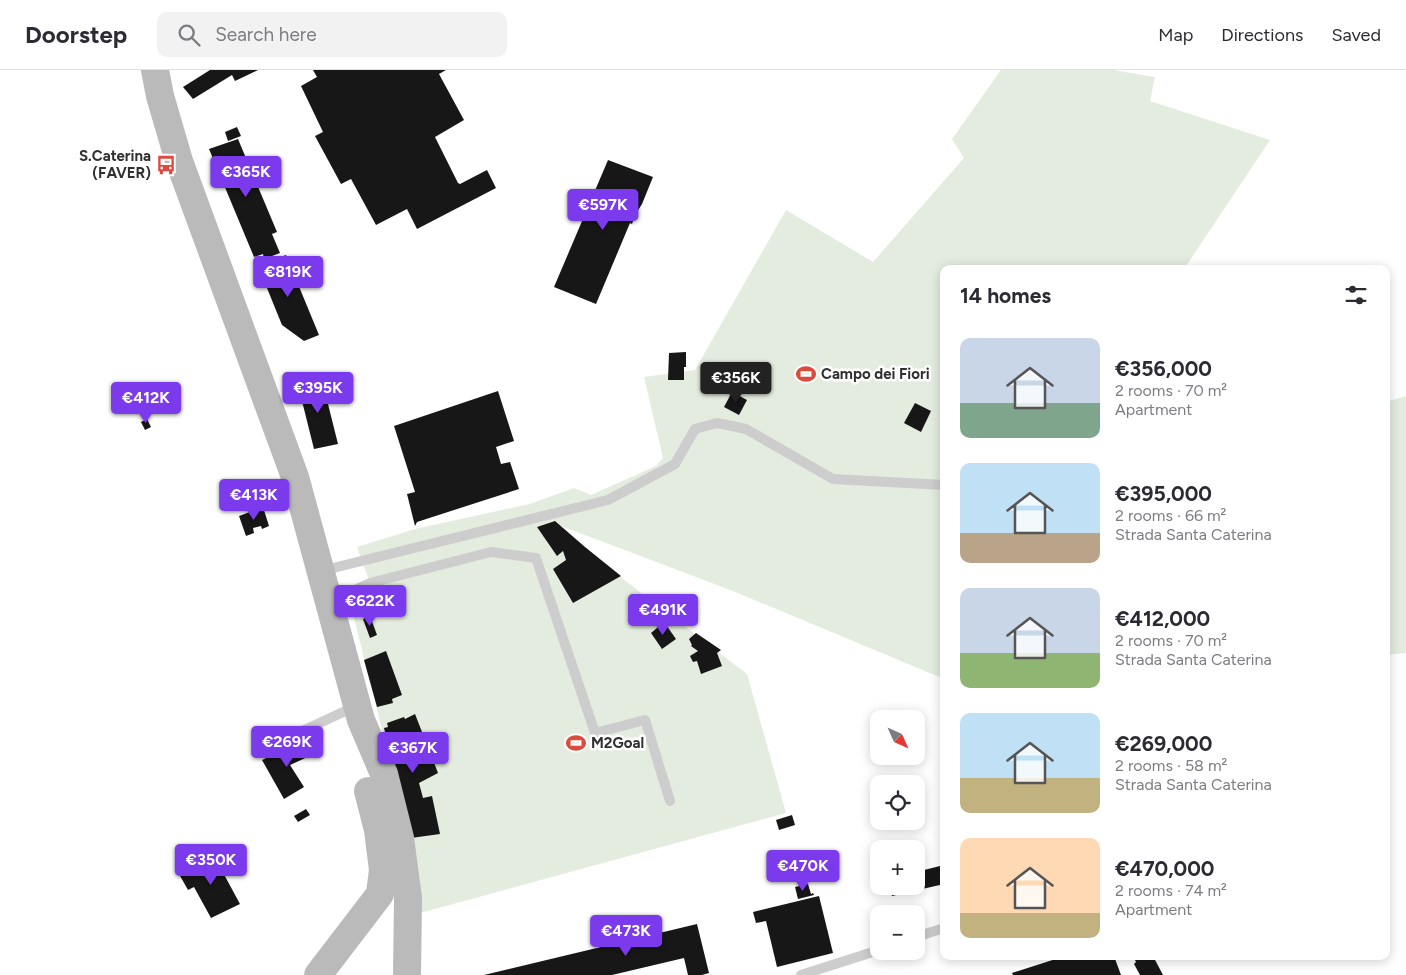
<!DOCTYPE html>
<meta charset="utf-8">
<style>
body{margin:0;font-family:Figtree,sans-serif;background:#f2f2f3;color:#2b2b33;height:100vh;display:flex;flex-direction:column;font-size:19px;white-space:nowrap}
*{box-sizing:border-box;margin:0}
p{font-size:16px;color:#7c7c81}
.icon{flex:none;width:28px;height:28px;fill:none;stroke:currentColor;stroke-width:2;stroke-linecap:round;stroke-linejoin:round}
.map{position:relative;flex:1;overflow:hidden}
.panel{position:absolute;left:940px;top:195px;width:450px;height:695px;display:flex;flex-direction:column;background:#fff;border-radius:10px;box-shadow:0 2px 12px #0003}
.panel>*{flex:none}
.needle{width:32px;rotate:135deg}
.tools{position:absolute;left:870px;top:640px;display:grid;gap:10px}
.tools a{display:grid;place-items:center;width:55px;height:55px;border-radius:10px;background:#fff;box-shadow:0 2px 12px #0003;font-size:25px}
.price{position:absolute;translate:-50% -42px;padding:0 11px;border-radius:5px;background:#7c3aed;color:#fff;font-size:16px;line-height:32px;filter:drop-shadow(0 1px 2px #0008)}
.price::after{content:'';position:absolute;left:50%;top:30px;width:15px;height:11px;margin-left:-8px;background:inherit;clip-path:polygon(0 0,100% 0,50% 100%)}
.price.selected{background:#222;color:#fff}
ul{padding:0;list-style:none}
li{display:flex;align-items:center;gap:15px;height:125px;padding:0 20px}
li span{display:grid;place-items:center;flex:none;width:140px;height:100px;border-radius:10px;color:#555}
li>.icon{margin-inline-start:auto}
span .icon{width:60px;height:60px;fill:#fffc;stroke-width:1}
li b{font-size:21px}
h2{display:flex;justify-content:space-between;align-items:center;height:60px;padding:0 20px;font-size:21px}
header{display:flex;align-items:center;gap:30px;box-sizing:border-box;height:70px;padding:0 25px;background:#fff;border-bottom:1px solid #e1e1e2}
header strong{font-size:24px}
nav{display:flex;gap:28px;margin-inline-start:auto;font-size:18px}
.search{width:350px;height:45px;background:#f2f2f3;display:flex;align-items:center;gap:12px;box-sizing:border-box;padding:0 18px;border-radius:10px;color:#7c7c81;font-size:19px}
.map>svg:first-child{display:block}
.green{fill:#e4ecdf}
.building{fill:#171717}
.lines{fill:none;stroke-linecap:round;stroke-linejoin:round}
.lane{stroke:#cdcdcd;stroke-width:10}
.secondary{stroke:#bababa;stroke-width:28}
.labels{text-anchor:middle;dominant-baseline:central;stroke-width:5;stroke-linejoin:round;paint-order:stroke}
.poi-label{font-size:15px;font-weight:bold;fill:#303030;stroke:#fff;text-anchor:start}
</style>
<header>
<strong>Doorstep</strong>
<div class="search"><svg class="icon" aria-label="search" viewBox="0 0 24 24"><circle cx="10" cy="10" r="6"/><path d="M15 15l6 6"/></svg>Search here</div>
<nav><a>Map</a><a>Directions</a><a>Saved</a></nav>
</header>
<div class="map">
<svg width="1406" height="905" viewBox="0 0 1406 905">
<rect width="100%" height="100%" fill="#fff"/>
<g class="green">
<path d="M 1001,0 L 1113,0 L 1155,7 L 1150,31 L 1270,70 L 1184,199 L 944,199 L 944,609 L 733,521 L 556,454 L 623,509 L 747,604 L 786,743 L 420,843 L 415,791 L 352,540 L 373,521 L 357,477 L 415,459 L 530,434 L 574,418 L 591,425 L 656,396 L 663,388 L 644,307 L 695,300 L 786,140 L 873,192 L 964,88 L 952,69 Z"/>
<path d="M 1406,326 L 1406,583 L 1386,585 L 1386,332 Z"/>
</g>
<g class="building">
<path d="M 210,0 L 258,0 L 235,11 L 232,5 L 193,29 L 183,17 Z"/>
<path d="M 313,0 L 446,0 L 439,4 L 464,50 L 435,67 L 458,113 L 460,114 L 487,100 L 496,118 L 417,159 L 407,139 L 376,155 L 351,109 L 341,114 L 315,66 L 323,62 L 301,16 L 317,7 Z"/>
<path d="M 237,57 L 241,66 L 228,71 L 225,62 Z"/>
<path d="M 238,69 L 277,162 L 272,164 L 280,183 L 264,189 L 263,184 L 254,187 L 209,79 Z"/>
<path d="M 608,90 L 653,107 L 642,134 L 635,145 L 632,154 L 630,153 L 596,234 L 554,217 Z"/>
<path d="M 286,185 L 319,265 L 304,271 L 282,255 L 258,196 Z"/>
<path d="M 686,282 L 686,297 L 684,297 L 684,310 L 668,310 L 669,283 Z"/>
<path d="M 322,310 L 338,374 L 314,379 L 298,315 Z"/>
<path d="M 498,321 L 514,371 L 496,377 L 501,394 L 510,392 L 519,419 L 417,452 L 415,456 L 407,424 L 415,422 L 394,356 Z"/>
<path d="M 732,322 L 747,330 L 739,345 L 724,337 Z"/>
<path d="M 915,333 L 931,341 L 921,362 L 904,353 Z"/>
<path d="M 147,349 L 151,357 L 145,360 L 141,352 Z"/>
<path d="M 263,437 L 269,456 L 262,459 L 261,456 L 253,458 L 254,463 L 246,466 L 239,446 Z"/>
<path d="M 555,451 L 585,477 L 621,506 L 573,533 L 553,499 L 566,490 L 563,481 L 557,486 L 537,457 Z"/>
<path d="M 370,546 L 377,565 L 370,568 L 363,549 Z"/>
<path d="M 942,546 L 944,546 L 944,582 L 940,582 Z"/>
<path d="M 664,552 L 676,569 L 662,579 L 651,563 Z"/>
<path d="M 696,563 L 721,580 L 717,583 L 722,596 L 701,604 L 697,591 L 693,592 L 690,586 L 698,581 L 691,576 L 692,575 L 689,569 Z"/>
<path d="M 386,581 L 402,625 L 392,629 L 393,633 L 377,637 L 364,590 Z"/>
<path d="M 415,644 L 438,703 L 419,713 L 423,728 L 432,726 L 440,764 L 411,768 L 384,658 L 388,657 L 387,653 L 404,647 L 405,649 Z"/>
<path d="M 304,670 L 312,685 L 290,695 L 304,717 L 284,729 L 262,690 Z"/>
<path d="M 306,739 L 310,745 L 298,752 L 294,746 Z"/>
<path d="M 792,745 L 795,755 L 779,760 L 776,750 Z"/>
<path d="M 213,784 L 240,834 L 211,848 L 194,817 L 188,820 L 179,804 Z"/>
<path d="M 944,795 L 944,814 L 892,826 L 889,816 L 916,816 L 916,802 Z"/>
<path d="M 808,814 L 811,824 L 813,823 L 814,825 L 798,829 L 795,817 Z"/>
<path d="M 819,826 L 833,883 L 777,897 L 766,851 L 756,853 L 753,842 Z"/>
<path d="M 697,854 L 709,903 L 702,905 L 688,905 L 684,888 L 612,905 L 484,905 Z"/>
<path d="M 1065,886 L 1114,886 L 1121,905 L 1013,905 L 1012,903 Z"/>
<path d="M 1133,886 L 1153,886 L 1163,905 L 1140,905 L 1134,894 L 1136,892 Z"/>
</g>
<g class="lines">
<g class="lane">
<path d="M 321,501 L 608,430 L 675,394 L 695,359 L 717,353 L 746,359 L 833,409 L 944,415"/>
<path d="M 330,531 L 370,513 L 491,482 L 536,488 L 595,663 L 645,650 L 670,731"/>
<path d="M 298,663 L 356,636"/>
<path d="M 916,867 L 944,858"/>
<path d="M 801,905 L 879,880"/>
</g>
<g class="secondary">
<path d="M 155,0 L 160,26 L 179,91 L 295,407 L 361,650 L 384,704 L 400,768 L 408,828 L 407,905"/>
<path d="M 318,905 L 380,824 L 383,800 L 378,760 L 368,721"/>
</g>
</g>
<defs>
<symbol id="bus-bare" viewBox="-9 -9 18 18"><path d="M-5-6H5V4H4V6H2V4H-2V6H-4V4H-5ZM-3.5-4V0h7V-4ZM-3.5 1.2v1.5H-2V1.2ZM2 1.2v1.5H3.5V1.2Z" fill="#db4b3e" stroke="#fff" stroke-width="2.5" paint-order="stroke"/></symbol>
<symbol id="stadium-bare" viewBox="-9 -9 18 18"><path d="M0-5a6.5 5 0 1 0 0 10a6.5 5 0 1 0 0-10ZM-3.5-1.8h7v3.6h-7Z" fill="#db4b3e" stroke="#fff" stroke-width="2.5" paint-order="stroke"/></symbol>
</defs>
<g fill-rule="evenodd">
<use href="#bus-bare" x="152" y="81" width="28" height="28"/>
<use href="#stadium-bare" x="792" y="290" width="28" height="28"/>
<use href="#stadium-bare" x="562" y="659" width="28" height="28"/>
</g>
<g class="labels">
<g class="poi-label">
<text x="151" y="86" text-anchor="end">S.Caterina<tspan x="151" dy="17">(FAVER)</tspan></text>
<text x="821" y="304">Campo dei Fiori</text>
<text x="591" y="673">M2Goal</text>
</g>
</g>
</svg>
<div class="tools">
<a><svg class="needle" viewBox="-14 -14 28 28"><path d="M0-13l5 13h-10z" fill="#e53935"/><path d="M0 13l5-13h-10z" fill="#7c7c81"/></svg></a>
<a><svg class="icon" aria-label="locate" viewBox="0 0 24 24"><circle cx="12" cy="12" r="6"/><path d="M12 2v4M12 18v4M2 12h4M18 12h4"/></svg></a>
<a>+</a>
<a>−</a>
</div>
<b class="price" style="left:246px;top:128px">€365K</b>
<b class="price" style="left:603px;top:161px">€597K</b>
<b class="price" style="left:288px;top:228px">€819K</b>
<b class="price selected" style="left:736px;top:334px">€356K</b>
<b class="price" style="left:318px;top:344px">€395K</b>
<b class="price" style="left:146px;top:354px">€412K</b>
<b class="price" style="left:254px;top:451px">€413K</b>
<b class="price" style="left:370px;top:557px">€622K</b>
<b class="price" style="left:663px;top:566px">€491K</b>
<b class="price" style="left:287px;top:698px">€269K</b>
<b class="price" style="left:413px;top:704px">€367K</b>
<b class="price" style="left:211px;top:816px">€350K</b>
<b class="price" style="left:803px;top:822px">€470K</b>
<b class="price" style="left:626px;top:887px">€473K</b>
<section class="panel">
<h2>14 homes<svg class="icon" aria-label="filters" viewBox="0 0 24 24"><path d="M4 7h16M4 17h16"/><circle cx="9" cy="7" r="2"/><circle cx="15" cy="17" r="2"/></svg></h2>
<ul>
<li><span style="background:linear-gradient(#c9d6e8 65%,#7fa58c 0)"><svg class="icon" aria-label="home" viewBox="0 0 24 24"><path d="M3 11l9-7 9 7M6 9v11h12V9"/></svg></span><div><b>€356,000</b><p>2 rooms · 70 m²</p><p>Apartment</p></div></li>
<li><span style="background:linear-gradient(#bfe0f5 70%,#b9a48a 0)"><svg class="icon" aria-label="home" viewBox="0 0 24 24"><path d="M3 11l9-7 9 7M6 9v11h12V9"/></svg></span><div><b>€395,000</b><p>2 rooms · 66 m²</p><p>Strada Santa Caterina</p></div></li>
<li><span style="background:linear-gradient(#c9d6e8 65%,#8fb573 0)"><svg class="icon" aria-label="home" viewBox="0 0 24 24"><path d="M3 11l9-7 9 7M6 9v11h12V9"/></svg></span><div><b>€412,000</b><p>2 rooms · 70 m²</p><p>Strada Santa Caterina</p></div></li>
<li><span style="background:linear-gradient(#bfe0f5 65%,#c2b280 0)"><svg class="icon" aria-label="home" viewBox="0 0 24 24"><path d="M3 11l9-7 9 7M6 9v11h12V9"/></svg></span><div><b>€269,000</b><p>2 rooms · 58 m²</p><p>Strada Santa Caterina</p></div></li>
<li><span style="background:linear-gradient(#ffd9b3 75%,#c2b280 0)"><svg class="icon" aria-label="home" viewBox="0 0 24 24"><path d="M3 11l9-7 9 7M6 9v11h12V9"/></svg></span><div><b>€470,000</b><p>2 rooms · 74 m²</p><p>Apartment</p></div></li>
</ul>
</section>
</div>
